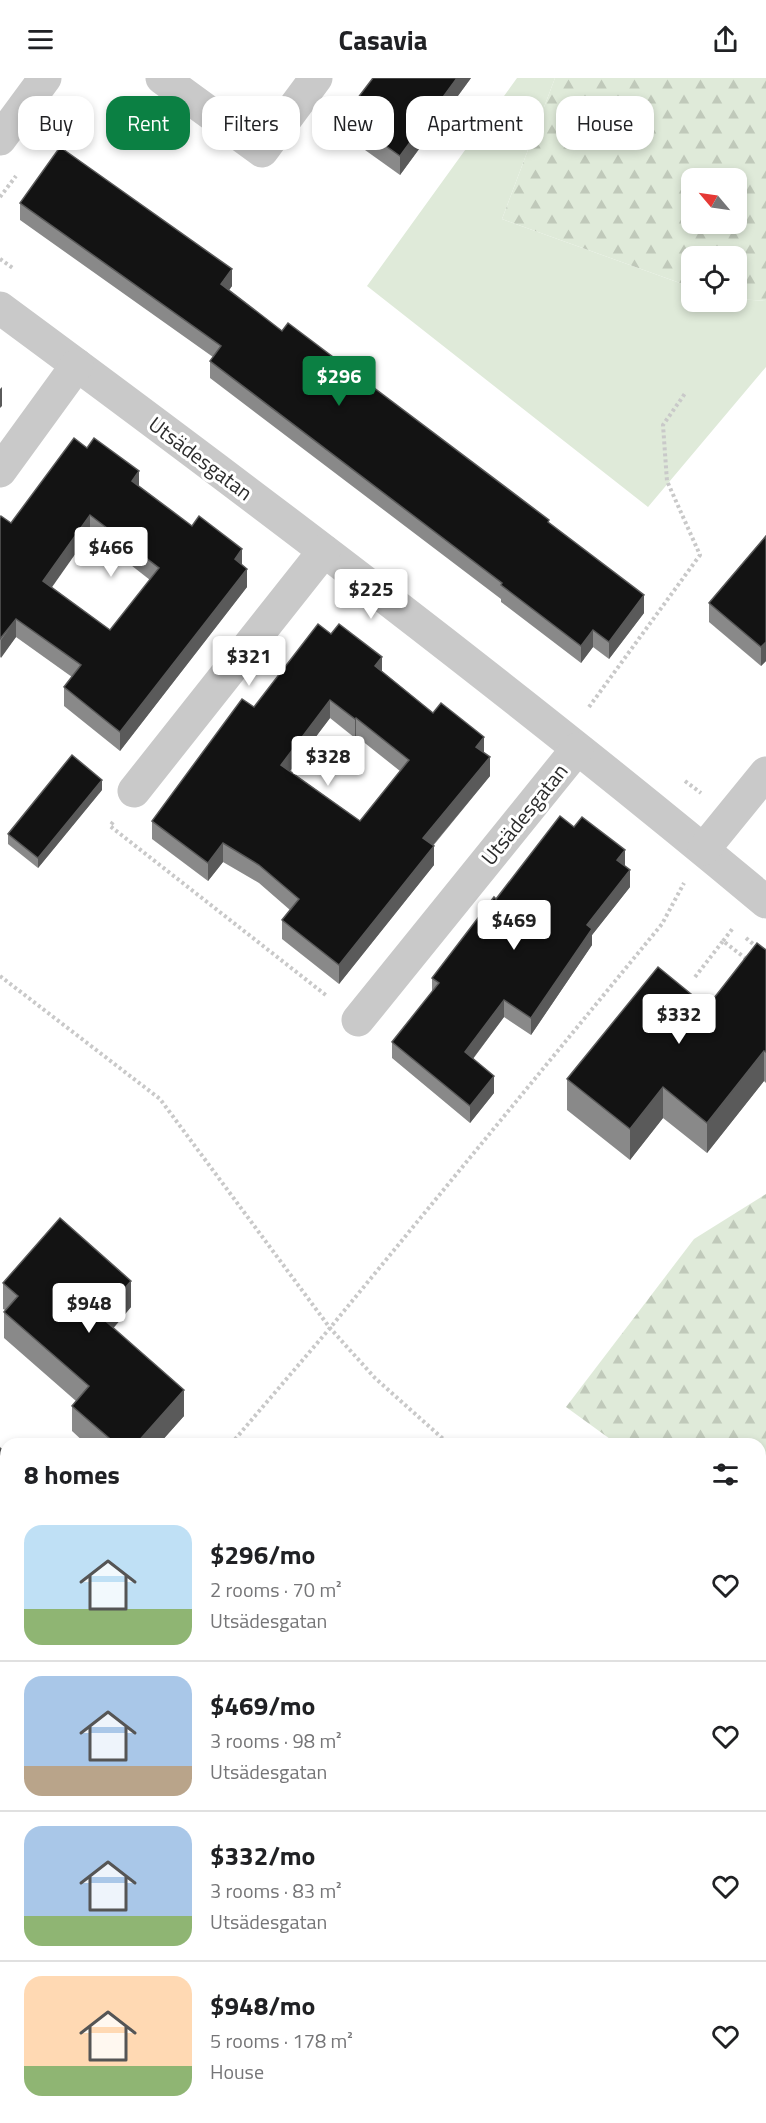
<!DOCTYPE html>
<meta charset="utf-8">
<style>
body{margin:0;font-family:"Titillium Web",sans-serif;background:#f2f2f2;color:#202124;height:100vh;display:flex;flex-direction:column;font-size:22px;white-space:nowrap}
*{box-sizing:border-box;margin:0}
p{font-size:20px;color:#757577}
.icon{flex:none;width:33px;height:33px;fill:none;stroke:currentColor;stroke-width:2;stroke-linecap:round;stroke-linejoin:round}
.map{position:relative;flex:1;overflow:hidden}
.panel{position:absolute;left:0px;top:1360px;width:766px;height:686px;display:flex;flex-direction:column;background:#fff;border-radius:18px 18px 0 0;box-shadow:0 3px 9px #0003}
.panel>*{flex:none}
.top-card{position:absolute;left:18px;top:18px;width:730px;height:54px;display:flex;gap:12px}
.needle{width:39px;rotate:299deg}
.buttons{position:absolute;left:681px;top:90px;display:grid;gap:12px}
.buttons a{display:grid;place-items:center;width:66px;height:66px;border-radius:12px;background:#fff;box-shadow:0 3px 9px #0003;font-size:30px}
.price{position:absolute;translate:-50% -51px;padding:0 14px;border-radius:6px;background:#fff;color:#222;font-size:20px;line-height:39px;filter:drop-shadow(0 2px 3px #0008)}
.price::after{content:'';position:absolute;left:50%;top:36px;width:18px;height:14px;margin-left:-9px;background:inherit;clip-path:polygon(0 0,100% 0,50% 100%)}
.price.selected{background:#0b8043;color:#fff}
ul{padding:0;list-style:none}
li{display:flex;align-items:center;gap:18px;height:150px;padding:0 24px}
li+li{border-top:2px solid #e0e0e0}
li span{display:grid;place-items:center;flex:none;width:168px;height:120px;border-radius:18px;color:#555}
li>.icon{margin-inline-start:auto}
span .icon{width:72px;height:72px;fill:#fffc;stroke-width:1}
li b{font-size:26px}
h2{display:flex;justify-content:space-between;align-items:center;height:72px;padding:0 24px;font-size:26px}
.tag{padding:0 21px;border-radius:18px;background:#fff;box-shadow:0 3px 9px #0003;font-size:21px;line-height:54px}
.tag.selected{background:#0b8043;color:#fff}
header{display:flex;justify-content:space-between;align-items:center;height:78px;padding:0 24px;background:#fff;font-size:27px;font-weight:700}
.map>svg:first-child{display:block}
.green{fill:#dfead9}
.forest{fill:url(#forest-firs);fill-rule:evenodd}
.lines{fill:none;stroke-linecap:round;stroke-linejoin:round}
.path{stroke:#c9c9c9;stroke-width:4;stroke-dasharray:3 3;stroke-linecap:butt}
.minor{stroke:#c9c9c9;stroke-width:33}
.wall{fill:#898989;fill-rule:evenodd}
.shaded-wall{fill:#5a5a5a}
.building{fill:#131313;stroke:#5a5a5a;stroke-width:1.5;fill-rule:evenodd}
.labels{text-anchor:middle;dominant-baseline:central;stroke-width:6;stroke-linejoin:round;paint-order:stroke}
.street-label{font-size:21px;fill:#2c2c2c;stroke:#fff}
</style>
<header><svg class="icon" aria-label="menu" viewBox="0 0 24 24"><path d="M4 6h16M4 12h16M4 18h16"/></svg>Casavia<svg class="icon" aria-label="share" viewBox="0 0 24 24"><path d="M12 15V3M7 8l5-5 5 5M5 13v7h14v-7"/></svg></header>
<div class="map">
<svg width="766" height="2045" viewBox="0 0 766 2045">
<defs>
<pattern id="forest-firs" width="22" height="20" patternUnits="userSpaceOnUse" patternTransform="scale(1.5)"><rect width="22" height="20" fill="#dfead9"/><path d="M5 1l3.5 6h-7zM16 11l3.5 6h-7z" fill="#c0c9ba"/></pattern>
</defs>
<rect width="100%" height="100%" fill="#fff"/>
<path class="green" d="M 517,0 L 555,0 L 502,141 L 691,209 L 692,224 L 736,224 L 737,221 L 766,223 L 766,289 L 648,429 L 367,208 Z"/>
<g class="forest">
<path d="M 555,0 L 766,0 L 766,223 L 737,221 L 736,178 L 692,178 L 691,209 L 502,141 ZM 692,100 L 736,100 L 736,146 L 692,146 Z"/>
<path d="M 766,1116 L 766,1446 L 761,1445 L 760,1366 L 617,1366 L 566,1329 L 694,1161 Z"/>
</g>
<g class="lines">
<g class="path">
<path d="M 0,119 L 16,98"/>
<path d="M 0,181 L 14,191"/>
<path d="M 589,629 L 700,477 L 667,403 L 663,347 L 686,314"/>
<path d="M 685,703 L 701,715"/>
<path d="M 113,744 L 110,748 L 327,918"/>
<path d="M 746,860 L 766,877"/>
<path d="M 723,863 L 733,850"/>
<path d="M 0,898 L 160,1021 L 330,1250 L 375,1300 L 449,1366"/>
<path d="M 695,899 L 723,863 L 749,883"/>
<path d="M 231,1366 L 330,1250 L 662,846 L 684,805"/>
<path d="M 760,1618 L 766,1621"/>
<path d="M 0,1644 L 6,1637"/>
</g>
<g class="minor">
<path d="M 162,0 L 262,73 L 316,0"/>
<path d="M 0,61 L 45,0"/>
<path d="M 0,230 C 260,422 518,617 766,824"/>
<path d="M 0,393 L 77,287"/>
<path d="M 134,713 L 324,473"/>
<path d="M 704,771 L 766,695"/>
<path d="M 358,942 L 577,671"/>
<path d="M 0,1822 L 6,1825"/>
<path d="M 0,1954 L 6,1941"/>
<path d="M 374,2040 L 381,2045"/>
<path d="M 92,2045 L 95,2040"/>
<path d="M 669,2045 L 672,2040"/>
</g>
</g>
<g class="wall">
<path d="M 471,0 L 400,97 L 344,57 L 344,38 Z"/>
<path d="M 20,125 L 232,208 L 229,212 L 282,253 L 549,445 L 644,535 L 609,581 L 593,569 L 581,585 L 501,524 L 501,521 L 210,300 L 210,283 L 213,279 L 20,142 Z"/>
<path d="M 139,408 L 242,487 L 247,509 L 120,673 L 64,628 L 64,609 L 72,599 L 16,559 L 0,580 L 0,440 L 11,445 ZM 90,455 L 150,502 L 110,552 L 51,509 Z"/>
<path d="M 766,458 L 766,583 L 761,588 L 709,544 L 709,525 Z"/>
<path d="M 382,593 L 433,635 L 484,675 L 490,698 L 433,768 L 434,787 L 339,906 L 282,861 L 282,842 L 290,832 L 259,805 L 223,784 L 208,803 L 152,761 L 152,743 L 254,629 ZM 330,640 L 355,660 L 356,658 L 400,693 L 360,743 L 290,693 Z"/>
<path d="M 102,712 L 38,790 L 8,766 L 8,756 Z"/>
<path d="M 625,788 L 630,809 L 592,857 L 592,867 L 531,957 L 504,939 L 473,981 L 494,1015 L 470,1045 L 392,980 L 392,964 L 432,914 L 432,900 L 496,821 Z"/>
<path d="M 766,872 L 766,1005 L 764,1003 L 707,1075 L 663,1040 L 630,1082 L 567,1032 L 567,1001 L 707,929 Z"/>
<path d="M 3,1205 L 131,1229 L 113,1250 L 184,1338 L 159,1366 L 86,1366 L 72,1353 L 72,1328 L 76,1323 L 4,1260 L 4,1234 L 5,1232 L 3,1231 Z"/>
<path d="M 6,1738 L 6,1795 L 0,1792 L 0,1749 Z"/>
<path d="M 766,1764 L 766,1841 L 760,1835 L 760,1770 Z"/>
</g>
<g class="shaded-wall">
<path d="M 457,0 L 471,0 L 400,97 L 400,78 Z"/>
<path d="M 232,191 L 232,208 L 221,223 L 221,206 Z"/>
<path d="M 2,309 L 2,328 L 0,330 L 0,311 Z"/>
<path d="M 139,393 L 139,412 L 132,403 Z"/>
<path d="M 90,437 L 90,455 L 43,522 L 43,503 Z"/>
<path d="M 242,471 L 242,490 L 235,481 Z"/>
<path d="M 247,491 L 247,509 L 120,673 L 120,654 Z"/>
<path d="M 644,517 L 644,535 L 609,581 L 609,564 Z"/>
<path d="M 16,541 L 16,559 L 1,580 L 1,562 Z"/>
<path d="M 593,552 L 593,569 L 581,585 L 581,568 Z"/>
<path d="M 766,564 L 766,583 L 761,588 L 761,569 Z"/>
<path d="M 382,579 L 382,598 L 375,588 Z"/>
<path d="M 330,622 L 330,640 L 281,705 L 281,687 Z"/>
<path d="M 356,640 L 356,658 L 355,660 L 355,641 Z"/>
<path d="M 484,659 L 484,678 L 476,669 Z"/>
<path d="M 490,679 L 490,698 L 423,779 L 423,760 Z"/>
<path d="M 102,702 L 102,712 L 38,790 L 38,780 Z"/>
<path d="M 223,765 L 223,784 L 208,803 L 208,785 Z"/>
<path d="M 434,768 L 434,787 L 339,906 L 339,887 Z"/>
<path d="M 625,772 L 625,789 L 617,782 Z"/>
<path d="M 630,792 L 630,809 L 592,857 L 592,867 L 531,957 L 531,940 L 587,847 Z"/>
<path d="M 504,922 L 504,939 L 465,991 L 465,974 Z"/>
<path d="M 764,973 L 764,1003 L 707,1075 L 707,1045 Z"/>
<path d="M 494,998 L 494,1015 L 470,1045 L 470,1028 Z"/>
<path d="M 663,1009 L 663,1040 L 630,1082 L 630,1051 Z"/>
<path d="M 131,1203 L 131,1229 L 101,1265 L 101,1239 Z"/>
<path d="M 184,1312 L 184,1338 L 159,1366 L 136,1366 Z"/>
<path d="M 6,1421 L 6,1457 L 0,1468 L 0,1432 Z"/>
<path d="M 236,2040 L 238,2040 L 238,2045 L 233,2045 Z"/>
<path d="M 629,2040 L 643,2040 L 640,2045 L 625,2045 Z"/>
</g>
<g class="building">
<path d="M 373,0 L 457,0 L 400,78 L 344,38 Z"/>
<path d="M 60,69 L 232,191 L 221,206 L 282,253 L 288,245 L 549,442 L 548,444 L 644,517 L 609,564 L 593,552 L 581,568 L 501,507 L 502,505 L 210,283 L 221,268 L 20,125 Z"/>
<path d="M 74,360 L 87,370 L 94,360 L 139,393 L 132,403 L 192,448 L 199,438 L 242,471 L 235,481 L 247,491 L 120,654 L 64,609 L 81,587 L 16,541 L 0,561 L 0,440 L 1,438 L 11,445 ZM 90,437 L 159,490 L 110,552 L 43,503 Z"/>
<path d="M 766,458 L 766,564 L 761,569 L 709,525 Z"/>
<path d="M 318,546 L 331,556 L 339,546 L 382,579 L 375,588 L 433,635 L 441,625 L 484,659 L 476,669 L 490,679 L 423,760 L 434,768 L 339,887 L 282,842 L 299,821 L 259,787 L 223,765 L 208,785 L 152,743 L 242,621 L 254,629 ZM 330,622 L 355,641 L 356,640 L 409,682 L 360,743 L 281,687 Z"/>
<path d="M 72,677 L 102,702 L 38,780 L 8,756 Z"/>
<path d="M 560,738 L 574,749 L 582,739 L 625,772 L 617,782 L 630,792 L 587,847 L 592,851 L 531,940 L 504,922 L 465,974 L 494,998 L 470,1028 L 392,964 L 439,905 L 432,900 L 478,840 L 494,819 L 496,821 Z"/>
<path d="M 757,865 L 766,872 L 766,974 L 764,973 L 707,1045 L 663,1009 L 630,1051 L 567,1001 L 658,889 L 707,929 Z"/>
<path d="M 60,1140 L 131,1203 L 101,1239 L 184,1312 L 136,1366 L 116,1366 L 72,1328 L 89,1308 L 4,1234 L 18,1218 L 3,1205 Z"/>
<path d="M 0,1370 L 6,1374 L 6,1421 L 0,1432 Z"/>
<path d="M 6,1738 L 6,1778 L 0,1775 L 0,1749 Z"/>
<path d="M 766,1764 L 766,1805 L 760,1799 L 760,1770 Z"/>
<path d="M 766,1982 L 766,2045 L 722,2045 L 725,2040 L 760,2040 L 760,1990 Z"/>
<path d="M 142,2040 L 236,2040 L 233,2045 L 139,2045 Z"/>
<path d="M 544,2040 L 629,2040 L 625,2045 L 540,2045 Z"/>
</g>
<g class="labels">
<g class="street-label">
<text transform="translate(201 380) rotate(37)">Utsädesgatan</text>
<text transform="translate(524 736) rotate(-51)">Utsädesgatan</text>
</g>
</g>
</svg>
<div class="buttons">
<a><svg class="needle" viewBox="-14 -14 28 28"><path d="M0-13l5 13h-10z" fill="#e53935"/><path d="M0 13l5-13h-10z" fill="#757577"/></svg></a>
<a><svg class="icon" aria-label="locate" viewBox="0 0 24 24"><circle cx="12" cy="12" r="6"/><path d="M12 2v4M12 18v4M2 12h4M18 12h4"/></svg></a>
</div>
<b class="price selected" style="left:339px;top:329px">$296</b>
<b class="price" style="left:111px;top:500px">$466</b>
<b class="price" style="left:371px;top:542px">$225</b>
<b class="price" style="left:249px;top:609px">$321</b>
<b class="price" style="left:328px;top:709px">$328</b>
<b class="price" style="left:514px;top:873px">$469</b>
<b class="price" style="left:679px;top:967px">$332</b>
<b class="price" style="left:89px;top:1256px">$948</b>
<div class="top-card">
<a class="tag">Buy</a>
<a class="tag selected">Rent</a>
<a class="tag">Filters</a>
<a class="tag">New</a>
<a class="tag">Apartment</a>
<a class="tag">House</a>
</div>
<section class="panel">
<h2>8 homes<svg class="icon" aria-label="filters" viewBox="0 0 24 24"><path d="M4 7h16M4 17h16"/><circle cx="9" cy="7" r="2"/><circle cx="15" cy="17" r="2"/></svg></h2>
<ul>
<li><span style="background:linear-gradient(#bfe0f5 70%,#8fb573 0)"><svg class="icon" aria-label="home" viewBox="0 0 24 24"><path d="M3 11l9-7 9 7M6 9v11h12V9"/></svg></span><div><b>$296/mo</b><p>2 rooms · 70 m²</p><p>Utsädesgatan</p></div><svg class="icon" aria-label="heart" viewBox="0 0 24 24"><path d="M12 20l-8-8c-3-5 5-10 8-4 3-6 11-1 8 4z"/></svg></li>
<li><span style="background:linear-gradient(#a9c7e8 75%,#b9a48a 0)"><svg class="icon" aria-label="home" viewBox="0 0 24 24"><path d="M3 11l9-7 9 7M6 9v11h12V9"/></svg></span><div><b>$469/mo</b><p>3 rooms · 98 m²</p><p>Utsädesgatan</p></div><svg class="icon" aria-label="heart" viewBox="0 0 24 24"><path d="M12 20l-8-8c-3-5 5-10 8-4 3-6 11-1 8 4z"/></svg></li>
<li><span style="background:linear-gradient(#a9c7e8 75%,#8fb573 0)"><svg class="icon" aria-label="home" viewBox="0 0 24 24"><path d="M3 11l9-7 9 7M6 9v11h12V9"/></svg></span><div><b>$332/mo</b><p>3 rooms · 83 m²</p><p>Utsädesgatan</p></div><svg class="icon" aria-label="heart" viewBox="0 0 24 24"><path d="M12 20l-8-8c-3-5 5-10 8-4 3-6 11-1 8 4z"/></svg></li>
<li><span style="background:linear-gradient(#ffd9b3 75%,#8fb573 0)"><svg class="icon" aria-label="home" viewBox="0 0 24 24"><path d="M3 11l9-7 9 7M6 9v11h12V9"/></svg></span><div><b>$948/mo</b><p>5 rooms · 178 m²</p><p>House</p></div><svg class="icon" aria-label="heart" viewBox="0 0 24 24"><path d="M12 20l-8-8c-3-5 5-10 8-4 3-6 11-1 8 4z"/></svg></li>
</ul>
</section>
</div>
